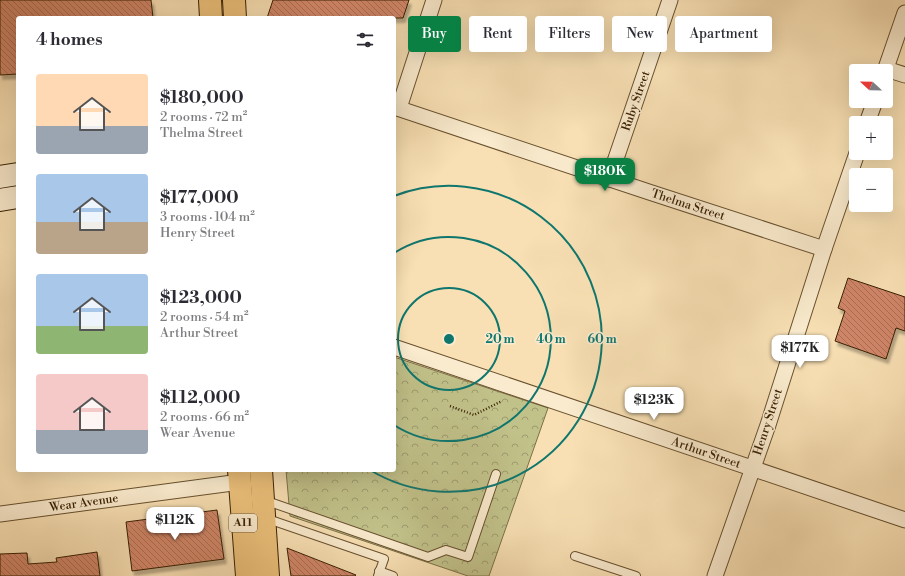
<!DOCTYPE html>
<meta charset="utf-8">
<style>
body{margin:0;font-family:"Libre Bodoni",serif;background:#f7f7f7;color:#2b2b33;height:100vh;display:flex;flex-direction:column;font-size:15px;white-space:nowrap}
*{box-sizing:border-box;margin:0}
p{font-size:13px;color:#7c7c81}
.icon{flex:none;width:22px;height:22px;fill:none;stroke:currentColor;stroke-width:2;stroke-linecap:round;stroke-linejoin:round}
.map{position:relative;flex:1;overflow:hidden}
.sheet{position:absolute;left:16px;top:16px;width:380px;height:456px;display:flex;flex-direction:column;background:#fff;border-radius:4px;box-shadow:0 4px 16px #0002}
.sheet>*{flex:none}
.top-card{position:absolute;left:408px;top:16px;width:380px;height:36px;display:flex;gap:8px}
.needle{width:26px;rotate:292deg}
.buttons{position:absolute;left:849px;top:64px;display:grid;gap:8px}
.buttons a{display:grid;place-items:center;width:44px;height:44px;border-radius:4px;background:#fff;box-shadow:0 4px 16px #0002;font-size:20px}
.price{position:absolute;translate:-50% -34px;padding:0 9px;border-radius:8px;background:#fff;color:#222;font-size:13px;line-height:26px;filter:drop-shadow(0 1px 2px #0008)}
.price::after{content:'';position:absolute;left:50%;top:24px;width:12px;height:9px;margin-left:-6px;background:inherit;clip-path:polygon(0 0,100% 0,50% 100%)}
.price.on{background:#0b8043;color:#fff}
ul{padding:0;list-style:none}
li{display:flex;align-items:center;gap:12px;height:100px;padding:0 20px}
li span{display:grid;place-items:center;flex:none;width:112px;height:80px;border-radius:4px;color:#555}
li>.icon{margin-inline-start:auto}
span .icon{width:48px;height:48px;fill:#fffc;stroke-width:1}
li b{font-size:17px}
h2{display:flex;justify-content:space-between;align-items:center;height:48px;padding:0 20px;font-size:17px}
.pill{padding:0 14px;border-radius:4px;background:#fff;box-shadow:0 4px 16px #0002;font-size:14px;line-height:36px}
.pill.on{background:#0b8043;color:#fff}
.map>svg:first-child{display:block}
.forest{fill:url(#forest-crowns);stroke:#7c7046}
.building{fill:url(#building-back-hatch);stroke:#382002;filter:url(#shadow)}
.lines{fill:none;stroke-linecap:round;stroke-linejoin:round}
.lane-casing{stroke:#68502e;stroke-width:10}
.street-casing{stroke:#68502e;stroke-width:17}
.secondary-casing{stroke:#382002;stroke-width:24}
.primary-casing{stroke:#382002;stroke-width:24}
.path{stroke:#382002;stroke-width:2.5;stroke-dasharray:1 2;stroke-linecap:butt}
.lane{stroke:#faebce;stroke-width:8}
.street{stroke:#faebce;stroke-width:15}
.secondary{stroke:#faebce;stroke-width:22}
.primary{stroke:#ecc07a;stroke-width:22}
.ring{fill:none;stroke:#0f766e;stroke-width:2}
.labels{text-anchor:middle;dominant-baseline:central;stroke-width:3;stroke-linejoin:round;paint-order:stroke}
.shield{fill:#faebce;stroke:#725d3f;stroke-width:1}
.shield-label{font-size:11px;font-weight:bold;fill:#382002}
.street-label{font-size:12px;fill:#382002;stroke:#faebce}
.centre{fill:#0f766e;stroke:#faebce;stroke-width:2}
.ring-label{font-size:12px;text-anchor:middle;font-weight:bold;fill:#0f766e;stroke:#faebce;stroke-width:3;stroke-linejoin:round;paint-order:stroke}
</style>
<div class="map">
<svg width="905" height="576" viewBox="0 0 905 576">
<defs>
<pattern id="forest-crowns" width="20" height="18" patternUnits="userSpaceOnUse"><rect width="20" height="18" fill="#c1c18a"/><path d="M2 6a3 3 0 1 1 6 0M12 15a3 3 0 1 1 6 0" fill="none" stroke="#9e9c6f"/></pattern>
<pattern id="building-back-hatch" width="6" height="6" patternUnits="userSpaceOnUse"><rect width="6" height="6" fill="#d2876a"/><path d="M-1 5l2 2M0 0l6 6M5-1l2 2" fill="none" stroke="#ab6e55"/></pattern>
<filter id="shadow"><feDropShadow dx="2.5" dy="4.5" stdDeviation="1" flood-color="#0004"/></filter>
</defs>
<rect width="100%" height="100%" fill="#f8e0b4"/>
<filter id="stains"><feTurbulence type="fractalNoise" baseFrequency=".005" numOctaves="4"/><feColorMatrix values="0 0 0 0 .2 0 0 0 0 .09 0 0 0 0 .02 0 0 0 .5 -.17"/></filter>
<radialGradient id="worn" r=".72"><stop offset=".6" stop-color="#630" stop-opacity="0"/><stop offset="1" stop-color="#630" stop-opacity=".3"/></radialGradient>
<path class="forest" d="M 394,357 L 548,408 L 489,576 L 468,576 L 290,516 L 286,470 L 394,470 Z"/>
<g class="building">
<path d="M 0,0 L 151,0 L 153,18 L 18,18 L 18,74 L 0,75 Z"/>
<path d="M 273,0 L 409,0 L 403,18 L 267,18 Z"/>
<path d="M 848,278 L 905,297 L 905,331 L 896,328 L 886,359 L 835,341 L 845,311 L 838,308 Z"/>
<path d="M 217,510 L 224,559 L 132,571 L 126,522 Z"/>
<path d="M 287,548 L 356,575 L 355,576 L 291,576 Z"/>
<path d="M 97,552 L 100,576 L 0,576 L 0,554 L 27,553 L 28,564 L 57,562 L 56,558 Z"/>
</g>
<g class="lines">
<defs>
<g id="lane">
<path d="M 264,500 L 428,557 L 446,550 L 468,557 L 496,474"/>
<path d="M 265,518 L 384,559 L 378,576"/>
<path d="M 575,556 L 636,576"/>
<path d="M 379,571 L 393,576"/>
</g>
<g id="street">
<path d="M 886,69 L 905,75"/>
<path d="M 885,71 L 905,13"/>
<path d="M 394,107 L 649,192 L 824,249"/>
<path d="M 399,108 L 434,0"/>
<path d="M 867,123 L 875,101"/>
<path d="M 609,179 L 670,0"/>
<path d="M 394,347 L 905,520"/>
<path d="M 0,514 L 240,482"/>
<path d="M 715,576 L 768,425 L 824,249 L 857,153"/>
</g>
<g id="secondary">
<path d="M 0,177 L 18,174"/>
<path d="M 0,200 L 18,197"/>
</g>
<g id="primary">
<path d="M 210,0 L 211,18"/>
<path d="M 234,0 L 235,18"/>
<path d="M 239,470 L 247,576"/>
<path d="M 261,470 L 268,576"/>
</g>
</defs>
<use href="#lane" class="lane-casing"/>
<use href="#street" class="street-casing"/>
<use href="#secondary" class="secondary-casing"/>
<use href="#primary" class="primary-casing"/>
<path class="path" d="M 450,406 L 474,415 L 502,401"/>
<use href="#lane" class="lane"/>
<use href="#street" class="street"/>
<use href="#secondary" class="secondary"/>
<use href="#primary" class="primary"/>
</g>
<g class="ring">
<circle cx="449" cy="339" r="51"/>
<path d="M394 253A102 102 0 1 1 394 425"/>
<path d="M394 196A153 153 0 1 1 370 470"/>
</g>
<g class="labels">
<rect class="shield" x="229" y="514" width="28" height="18" rx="3"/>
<g class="shield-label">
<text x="243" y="523">A11</text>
</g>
<g class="street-label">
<text transform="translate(636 101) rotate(-71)">Ruby Street</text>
<text transform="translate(688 205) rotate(18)">Thelma Street</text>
<text transform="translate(768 422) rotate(-72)">Henry Street</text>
<text transform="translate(706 453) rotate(19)">Arthur Street</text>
<text transform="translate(84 503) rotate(-8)">Wear Avenue</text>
</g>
</g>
<circle cx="449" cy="339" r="6" class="centre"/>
<g class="ring-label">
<text x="500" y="343">20 m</text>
<text x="551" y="343">40 m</text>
<text x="602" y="343">60 m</text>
</g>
<rect width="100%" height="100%" filter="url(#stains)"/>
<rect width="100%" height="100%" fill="url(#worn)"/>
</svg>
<div class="buttons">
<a><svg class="needle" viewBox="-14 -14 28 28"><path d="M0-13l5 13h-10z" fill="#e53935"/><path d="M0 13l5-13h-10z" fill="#7c7c81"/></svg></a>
<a>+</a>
<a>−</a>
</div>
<b class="price on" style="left:605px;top:192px">$180K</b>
<b class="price" style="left:800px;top:369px">$177K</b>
<b class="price" style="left:654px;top:421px">$123K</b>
<b class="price" style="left:175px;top:541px">$112K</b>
<div class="top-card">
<a class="pill on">Buy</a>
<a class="pill">Rent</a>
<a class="pill">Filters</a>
<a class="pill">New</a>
<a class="pill">Apartment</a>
</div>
<section class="sheet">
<h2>4 homes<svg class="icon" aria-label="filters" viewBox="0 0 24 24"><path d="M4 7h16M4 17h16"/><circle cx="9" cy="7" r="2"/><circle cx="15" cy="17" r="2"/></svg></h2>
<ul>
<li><span style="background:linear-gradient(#ffd9b3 65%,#9aa5b1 0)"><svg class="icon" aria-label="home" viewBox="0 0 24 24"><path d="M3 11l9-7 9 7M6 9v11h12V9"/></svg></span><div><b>$180,000</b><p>2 rooms · 72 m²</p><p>Thelma Street</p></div></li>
<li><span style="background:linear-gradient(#a9c7e8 60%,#b9a48a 0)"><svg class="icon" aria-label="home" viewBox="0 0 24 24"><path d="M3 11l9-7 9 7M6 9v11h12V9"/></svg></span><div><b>$177,000</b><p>3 rooms · 104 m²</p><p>Henry Street</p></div></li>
<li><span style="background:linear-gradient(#a9c7e8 65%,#8fb573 0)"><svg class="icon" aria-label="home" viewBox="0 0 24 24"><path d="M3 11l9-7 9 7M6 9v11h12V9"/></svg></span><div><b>$123,000</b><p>2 rooms · 54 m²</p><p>Arthur Street</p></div></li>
<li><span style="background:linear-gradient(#f6c9c9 70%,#9aa5b1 0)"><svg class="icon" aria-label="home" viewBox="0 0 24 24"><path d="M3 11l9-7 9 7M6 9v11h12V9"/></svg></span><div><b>$112,000</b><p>2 rooms · 66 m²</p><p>Wear Avenue</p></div></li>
</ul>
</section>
</div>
